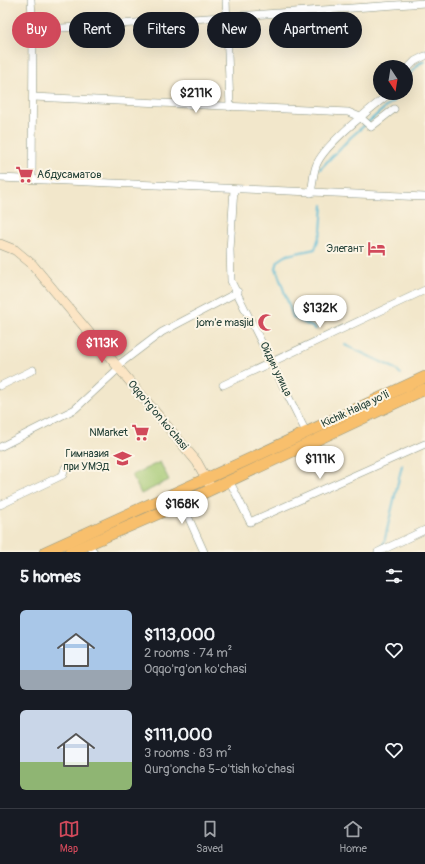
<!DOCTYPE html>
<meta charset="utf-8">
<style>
body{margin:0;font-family:Pangolin,sans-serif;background:#20242c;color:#f1f3f6;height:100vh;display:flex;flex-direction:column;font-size:15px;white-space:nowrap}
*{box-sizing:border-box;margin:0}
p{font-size:13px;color:#9ea1a6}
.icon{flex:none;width:22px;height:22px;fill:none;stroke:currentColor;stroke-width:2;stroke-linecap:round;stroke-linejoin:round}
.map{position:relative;height:552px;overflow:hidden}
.details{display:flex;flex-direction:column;background:#171b24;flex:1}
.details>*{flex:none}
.top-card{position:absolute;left:12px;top:12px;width:401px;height:36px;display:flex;gap:8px}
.needle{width:26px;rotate:168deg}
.tools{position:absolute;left:373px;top:60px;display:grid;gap:8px}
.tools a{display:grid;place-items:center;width:40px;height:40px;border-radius:50%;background:#171b24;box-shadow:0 4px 16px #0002;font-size:20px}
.price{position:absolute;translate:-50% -34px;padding:0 9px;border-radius:14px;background:#fff;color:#222;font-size:13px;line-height:26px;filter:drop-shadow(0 1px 2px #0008)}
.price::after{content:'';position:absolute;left:50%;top:24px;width:12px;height:9px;margin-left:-6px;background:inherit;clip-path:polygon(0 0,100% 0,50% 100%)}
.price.current{background:#d1495b;color:#fff}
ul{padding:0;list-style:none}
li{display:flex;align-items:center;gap:12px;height:100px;padding:0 20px}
li span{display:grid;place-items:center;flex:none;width:112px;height:80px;border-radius:6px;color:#555}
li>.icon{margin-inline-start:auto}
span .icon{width:48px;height:48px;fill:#fffc;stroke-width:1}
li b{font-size:17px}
h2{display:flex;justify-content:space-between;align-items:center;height:48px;padding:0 20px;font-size:17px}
.tag{padding:0 14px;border-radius:18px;background:#171b24;box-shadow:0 4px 16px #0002;font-size:14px;line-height:36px}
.tag.current{background:#d1495b;color:#fff}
.tab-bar{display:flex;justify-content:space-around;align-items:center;height:56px;border-top:1px solid #363941;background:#171b24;font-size:11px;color:#9ea1a6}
.tab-bar a{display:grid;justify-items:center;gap:2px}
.tab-bar .current{color:#d1495b}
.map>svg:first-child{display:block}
.green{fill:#a3c872;stroke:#618253}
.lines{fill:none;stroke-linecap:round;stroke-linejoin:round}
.stream{stroke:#57b9d5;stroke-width:2}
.minor-casing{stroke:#889280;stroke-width:8}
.secondary-casing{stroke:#889280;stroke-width:10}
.trunk-casing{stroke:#889280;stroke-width:12}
.minor{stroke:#fff;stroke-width:7}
.secondary{stroke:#fce5c4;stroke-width:9}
.trunk{stroke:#f8bf6c;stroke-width:11}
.labels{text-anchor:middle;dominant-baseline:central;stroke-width:4;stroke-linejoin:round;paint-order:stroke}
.poi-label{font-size:11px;fill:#1f3d34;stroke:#fcf5e5;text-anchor:end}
.street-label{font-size:11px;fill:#1f3d34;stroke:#fcf5e5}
</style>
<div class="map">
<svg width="425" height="552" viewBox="0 0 425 552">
<rect width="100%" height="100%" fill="#fcf5e5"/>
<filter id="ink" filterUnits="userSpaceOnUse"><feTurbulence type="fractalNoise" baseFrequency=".025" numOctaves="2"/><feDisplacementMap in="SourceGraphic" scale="8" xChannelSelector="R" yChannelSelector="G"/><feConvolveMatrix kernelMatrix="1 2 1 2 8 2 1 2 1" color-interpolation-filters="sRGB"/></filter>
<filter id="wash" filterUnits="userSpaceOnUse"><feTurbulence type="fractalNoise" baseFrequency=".012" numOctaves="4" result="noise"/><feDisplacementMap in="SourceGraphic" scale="16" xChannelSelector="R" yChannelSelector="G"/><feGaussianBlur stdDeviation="0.9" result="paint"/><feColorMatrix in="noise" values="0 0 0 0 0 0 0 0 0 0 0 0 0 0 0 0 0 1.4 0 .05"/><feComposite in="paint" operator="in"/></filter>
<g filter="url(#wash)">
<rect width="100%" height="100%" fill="#f2e7cb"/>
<path class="green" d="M 160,462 L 169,480 L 141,494 L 132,475 Z"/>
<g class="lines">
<g class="stream">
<path d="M 406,78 L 420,63 L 425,61"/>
<path d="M 320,169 L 351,137 L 402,93"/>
<path d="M 316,329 L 293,317 L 276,268 L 278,261 L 287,255 L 315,249 L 321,231 L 323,205"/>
<path d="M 345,345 L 394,368 L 401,374"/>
<path d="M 381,548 L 384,543 L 402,465"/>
</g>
</g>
</g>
<g filter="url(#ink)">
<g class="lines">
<defs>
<g id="minor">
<path d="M 31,0 L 33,30 L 32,179"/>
<path d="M 226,0 L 230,107"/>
<path d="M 33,30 L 425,3"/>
<path d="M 406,70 L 415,61 L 425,56"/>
<path d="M 33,97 L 348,112 L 360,117 L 371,127 L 394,109"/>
<path d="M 0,178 L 425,197"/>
<path d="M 234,189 L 230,250 L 231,281 L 306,432"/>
<path d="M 311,193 C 313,184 313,174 316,166 C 323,145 372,108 390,93"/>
<path d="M 117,366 L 162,332 L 238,292"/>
<path d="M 223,385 L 425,290"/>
<path d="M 0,386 L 33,370"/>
<path d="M 0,447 L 75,409 L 119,368"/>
<path d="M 229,480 L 250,522 L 425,444"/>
<path d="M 185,499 L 186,512 L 204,552"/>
<path d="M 0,505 L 63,475 L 65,468"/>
<path d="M 88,544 L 94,552"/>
<path d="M 378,552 L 425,530"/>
</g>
<path id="secondary" d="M 0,244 L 15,250 L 32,264 L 197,462 L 209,484"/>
<g id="trunk">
<path d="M 45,552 L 243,462 L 425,377"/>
<path d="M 70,552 L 178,505 L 425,389"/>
</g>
</defs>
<use href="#minor" class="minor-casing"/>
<use href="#secondary" class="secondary-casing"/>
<use href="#trunk" class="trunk-casing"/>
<use href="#minor" class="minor"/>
<use href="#secondary" class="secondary"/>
<use href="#trunk" class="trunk"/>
</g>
</g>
<defs>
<symbol id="supermarket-bare" viewBox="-9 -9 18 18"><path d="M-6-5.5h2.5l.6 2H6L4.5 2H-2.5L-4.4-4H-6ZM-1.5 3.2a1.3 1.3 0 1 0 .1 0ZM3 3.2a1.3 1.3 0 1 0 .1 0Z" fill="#d1495b" stroke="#fcf5e5" stroke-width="2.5" paint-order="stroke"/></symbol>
<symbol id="hotel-bare" viewBox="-9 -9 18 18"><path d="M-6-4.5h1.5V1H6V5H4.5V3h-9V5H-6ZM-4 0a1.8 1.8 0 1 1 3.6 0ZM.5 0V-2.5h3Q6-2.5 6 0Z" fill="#d1495b" stroke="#fcf5e5" stroke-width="2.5" paint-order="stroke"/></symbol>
<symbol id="mosque-bare" viewBox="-9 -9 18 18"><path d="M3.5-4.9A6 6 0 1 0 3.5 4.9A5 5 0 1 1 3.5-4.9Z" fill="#d1495b" stroke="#fcf5e5" stroke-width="2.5" paint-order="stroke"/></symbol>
<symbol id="school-bare" viewBox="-9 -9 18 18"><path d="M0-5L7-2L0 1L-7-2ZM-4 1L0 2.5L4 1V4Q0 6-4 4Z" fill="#d1495b" stroke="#fcf5e5" stroke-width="2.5" paint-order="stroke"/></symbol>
</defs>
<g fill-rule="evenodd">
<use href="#supermarket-bare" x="12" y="162" width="25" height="25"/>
<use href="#hotel-bare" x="364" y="236" width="25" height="25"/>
<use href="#mosque-bare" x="254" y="310" width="25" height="25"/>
<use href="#supermarket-bare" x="128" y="420" width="25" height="25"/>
<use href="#school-bare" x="110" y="446" width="25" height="25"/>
</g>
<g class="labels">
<g class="poi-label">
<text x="37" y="174" text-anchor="start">Абдусаматов</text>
<text x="364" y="248">Элегант</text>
<text x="254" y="322">jom'e masjid</text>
<text x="128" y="432">NMarket</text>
<text x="109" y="453">Гимназия<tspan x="109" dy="13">при УМЭД</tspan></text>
</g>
<g class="street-label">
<text transform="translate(276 369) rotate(64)">Ойдин улица</text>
<text transform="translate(355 409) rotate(-25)">Kichik Halqa yo'li</text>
<text transform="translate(158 415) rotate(50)">Oqqo'rg'on ko'chasi</text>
</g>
</g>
</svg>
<div class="tools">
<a><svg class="needle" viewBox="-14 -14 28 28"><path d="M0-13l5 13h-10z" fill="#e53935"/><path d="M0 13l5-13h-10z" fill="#9ea1a6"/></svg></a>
</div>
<b class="price" style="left:196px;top:114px">$211K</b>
<b class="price" style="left:320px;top:329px">$132K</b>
<b class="price current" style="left:102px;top:364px">$113K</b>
<b class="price" style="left:320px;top:480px">$111K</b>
<b class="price" style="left:182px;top:525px">$168K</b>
<div class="top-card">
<a class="tag current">Buy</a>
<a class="tag">Rent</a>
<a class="tag">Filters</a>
<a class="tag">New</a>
<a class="tag">Apartment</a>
</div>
</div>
<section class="details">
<h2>5 homes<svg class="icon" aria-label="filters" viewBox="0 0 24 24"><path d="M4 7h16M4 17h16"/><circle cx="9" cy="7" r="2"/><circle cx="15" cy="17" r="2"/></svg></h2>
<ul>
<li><span style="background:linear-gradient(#a9c7e8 75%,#9aa5b1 0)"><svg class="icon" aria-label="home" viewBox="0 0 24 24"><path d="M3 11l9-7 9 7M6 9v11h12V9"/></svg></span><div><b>$113,000</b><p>2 rooms · 74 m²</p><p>Oqqo'rg'on ko'chasi</p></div><svg class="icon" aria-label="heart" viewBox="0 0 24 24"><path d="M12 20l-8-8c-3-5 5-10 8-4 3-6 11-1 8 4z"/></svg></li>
<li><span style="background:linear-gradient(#c9d6e8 65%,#8fb573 0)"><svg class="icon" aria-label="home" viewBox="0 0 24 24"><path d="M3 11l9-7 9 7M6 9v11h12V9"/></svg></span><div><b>$111,000</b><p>3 rooms · 83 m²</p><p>Qurg'oncha 5-o'tish ko'chasi</p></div><svg class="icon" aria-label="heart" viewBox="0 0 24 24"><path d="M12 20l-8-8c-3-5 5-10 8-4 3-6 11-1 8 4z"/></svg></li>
</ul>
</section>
<nav class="tab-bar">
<a class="current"><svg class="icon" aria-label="map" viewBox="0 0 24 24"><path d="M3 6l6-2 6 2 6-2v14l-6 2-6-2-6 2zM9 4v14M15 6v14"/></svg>Map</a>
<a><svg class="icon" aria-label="saved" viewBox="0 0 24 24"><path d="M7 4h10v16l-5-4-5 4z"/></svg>Saved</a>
<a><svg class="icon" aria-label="home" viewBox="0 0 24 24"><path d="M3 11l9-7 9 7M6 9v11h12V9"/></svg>Home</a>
</nav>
